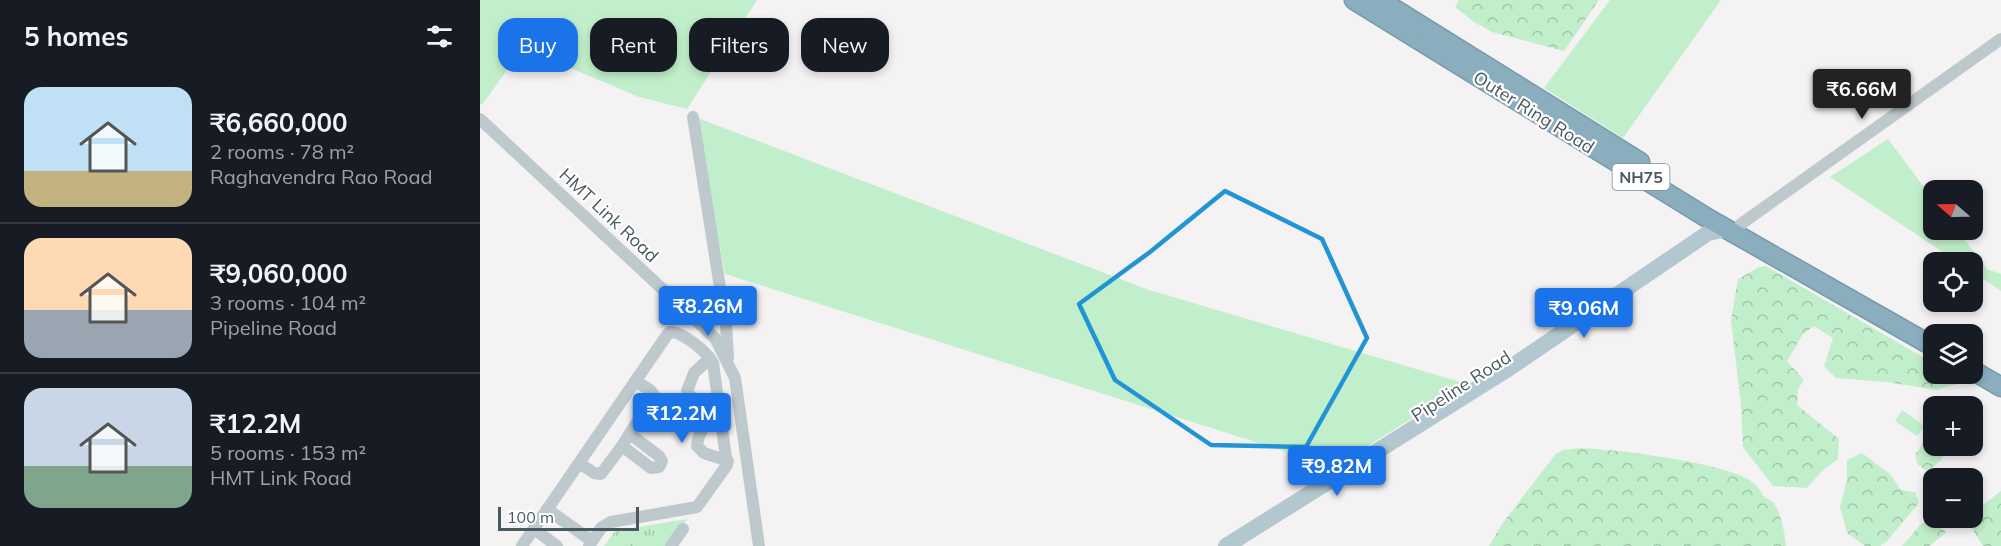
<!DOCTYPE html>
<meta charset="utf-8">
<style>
body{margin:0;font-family:Mulish,sans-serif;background:#242831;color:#f1f3f6;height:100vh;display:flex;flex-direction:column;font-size:22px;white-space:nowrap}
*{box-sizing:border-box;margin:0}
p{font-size:20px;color:#9ea1a6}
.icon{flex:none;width:33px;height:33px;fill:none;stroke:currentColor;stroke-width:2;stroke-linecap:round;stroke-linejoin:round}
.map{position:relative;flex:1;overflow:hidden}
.drawer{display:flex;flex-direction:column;background:#171b24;width:480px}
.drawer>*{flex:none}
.banner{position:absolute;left:18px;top:18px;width:570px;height:54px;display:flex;gap:12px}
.needle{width:39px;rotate:290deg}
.tools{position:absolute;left:1443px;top:180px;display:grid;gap:12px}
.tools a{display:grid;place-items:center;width:60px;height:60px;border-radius:12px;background:#171b24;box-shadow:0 3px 9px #0003;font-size:30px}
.scale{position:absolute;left:18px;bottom:15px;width:141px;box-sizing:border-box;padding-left:6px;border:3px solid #4a595f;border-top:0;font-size:16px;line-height:21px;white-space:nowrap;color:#4a595f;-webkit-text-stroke:4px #fff;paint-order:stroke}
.price{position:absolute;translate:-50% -51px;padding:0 14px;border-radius:6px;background:#1a73e8;color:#fff;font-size:20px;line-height:39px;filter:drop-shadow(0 2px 3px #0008)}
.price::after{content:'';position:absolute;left:50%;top:36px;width:18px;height:14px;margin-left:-9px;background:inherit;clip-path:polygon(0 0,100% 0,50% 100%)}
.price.selected{background:#222;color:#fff}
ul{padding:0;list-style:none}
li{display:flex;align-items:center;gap:18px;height:150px;padding:0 24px}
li+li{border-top:2px solid #363941}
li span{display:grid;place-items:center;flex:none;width:168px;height:120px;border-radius:18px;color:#555}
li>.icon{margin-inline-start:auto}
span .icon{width:72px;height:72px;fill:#fffc;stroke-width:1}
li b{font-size:26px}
h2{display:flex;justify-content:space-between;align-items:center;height:72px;padding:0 24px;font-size:26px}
.pill{padding:0 21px;border-radius:18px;background:#171b24;box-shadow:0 3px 9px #0003;font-size:21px;line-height:54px}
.pill.selected{background:#1a73e8;color:#fff}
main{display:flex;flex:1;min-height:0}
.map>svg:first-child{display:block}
.green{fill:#c2efcb}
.forest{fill:url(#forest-crowns)}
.park{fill:url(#park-tufts)}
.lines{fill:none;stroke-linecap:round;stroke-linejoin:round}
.highway-casing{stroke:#769aab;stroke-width:21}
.minor{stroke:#bec9ce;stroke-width:12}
.major{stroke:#b2c7cf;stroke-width:16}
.highway{stroke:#8baebf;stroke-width:18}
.marked{fill:none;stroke:#2294d5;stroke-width:4.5;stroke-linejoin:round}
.labels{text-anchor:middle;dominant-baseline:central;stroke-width:4.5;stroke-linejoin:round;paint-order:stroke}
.shield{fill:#fff;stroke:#808b8f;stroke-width:1.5}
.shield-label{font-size:16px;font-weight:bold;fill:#4a595f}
.street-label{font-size:18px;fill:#4a595f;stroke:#fff}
</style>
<main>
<section class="drawer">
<h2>5 homes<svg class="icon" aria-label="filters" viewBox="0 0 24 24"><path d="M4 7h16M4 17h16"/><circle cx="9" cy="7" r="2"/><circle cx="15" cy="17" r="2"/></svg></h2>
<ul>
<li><span style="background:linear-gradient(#bfe0f5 70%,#c2b280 0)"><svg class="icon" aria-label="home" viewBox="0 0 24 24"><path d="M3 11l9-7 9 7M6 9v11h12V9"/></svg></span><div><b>₹6,660,000</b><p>2 rooms · 78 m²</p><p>Raghavendra Rao Road</p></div></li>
<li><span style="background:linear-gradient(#ffd9b3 60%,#9aa5b1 0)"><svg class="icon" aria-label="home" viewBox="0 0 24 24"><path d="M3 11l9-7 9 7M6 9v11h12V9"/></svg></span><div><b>₹9,060,000</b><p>3 rooms · 104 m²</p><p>Pipeline Road</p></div></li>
<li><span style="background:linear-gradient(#c9d6e8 65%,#7fa58c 0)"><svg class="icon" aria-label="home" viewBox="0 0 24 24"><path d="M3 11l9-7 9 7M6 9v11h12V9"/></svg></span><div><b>₹12.2M</b><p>5 rooms · 153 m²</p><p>HMT Link Road</p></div></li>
</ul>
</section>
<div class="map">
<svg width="1521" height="546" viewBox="0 0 1521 546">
<defs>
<pattern id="forest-crowns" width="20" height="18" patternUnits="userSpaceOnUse" patternTransform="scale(1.5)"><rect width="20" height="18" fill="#c2efcb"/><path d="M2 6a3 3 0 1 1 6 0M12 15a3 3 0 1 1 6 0" fill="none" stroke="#a0c5a8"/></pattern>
<pattern id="park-tufts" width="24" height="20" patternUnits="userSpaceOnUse" patternTransform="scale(1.5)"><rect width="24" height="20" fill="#c2efcb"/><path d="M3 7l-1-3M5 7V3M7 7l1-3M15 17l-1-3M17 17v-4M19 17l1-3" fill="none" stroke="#a0c5a8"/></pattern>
</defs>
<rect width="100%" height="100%" fill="#f4f2f2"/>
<g class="green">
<path d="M 0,0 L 277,0 L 207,109 L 159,97 L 43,48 L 2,105 L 0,103 Z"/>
<path d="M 1130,0 L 1241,0 L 1143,138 L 1064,88 Z"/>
<path d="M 215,117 L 669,290 L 987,384 L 854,467 L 245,274 Z"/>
<path d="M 1408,139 L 1453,199 L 1454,230 L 1477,230 L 1507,269 L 1521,274 L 1521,291 L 1493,272 L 1492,262 L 1478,262 L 1350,177 Z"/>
<path d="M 1422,410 L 1445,426 L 1437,436 L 1415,421 Z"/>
</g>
<g class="forest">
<path d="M 979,0 L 1119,0 L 1084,51 L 1012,32 L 994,22 L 975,7 Z"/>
<path d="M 1286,266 L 1453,363 L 1454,374 L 1471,374 L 1475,376 L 1476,384 L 1456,390 L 1407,382 L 1356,378 L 1344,366 L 1353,338 L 1334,326 L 1323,334 L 1307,361 L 1324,380 L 1318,389 L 1317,405 L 1359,439 L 1358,459 L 1342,471 L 1327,488 L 1293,486 L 1263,447 L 1261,405 L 1251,320 L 1258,279 L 1279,267 Z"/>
<path d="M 1453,428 L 1454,446 L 1469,446 L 1461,460 L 1448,471 L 1438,465 L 1435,455 Z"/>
<path d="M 1100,448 C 1134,449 1251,463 1274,483 C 1279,487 1281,494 1286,498 C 1288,499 1291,500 1293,502 C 1301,512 1305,534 1306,546 L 1009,546 L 1022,524 L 1075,455 L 1083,450 Z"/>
<path d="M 1382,453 L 1410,474 L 1421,490 L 1435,492 L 1439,503 L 1407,541 L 1400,546 L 1385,546 L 1367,533 L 1360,507 L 1367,480 L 1367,460 Z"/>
<path d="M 1521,491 L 1521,546 L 1503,546 L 1492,528 L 1495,511 Z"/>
<path d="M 1449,521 L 1462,528 L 1466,533 L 1449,546 L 1422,546 L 1441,524 Z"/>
</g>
<path class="park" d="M 207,519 L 188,546 L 124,546 L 135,531 Z"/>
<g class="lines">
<defs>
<g id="highway">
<path d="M 874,0 L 1229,219 L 1454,347"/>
<path d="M 900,0 L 1160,162"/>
<path d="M 1492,370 L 1521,387"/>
</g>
</defs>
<use href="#highway" class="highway-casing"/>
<g class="minor">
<path d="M 213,117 L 246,325 L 248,357"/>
<path d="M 0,119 L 235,338 L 255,378 L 279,546"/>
<path d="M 1261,224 L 1521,39"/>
<path d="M 230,358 L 214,373 L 207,391 C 214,403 227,405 240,409"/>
<path d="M 241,412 C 229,421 218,430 217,446 L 224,453 L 248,461"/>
<path d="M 142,446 L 171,468 L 179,467 L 182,461 L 179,456 L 150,434"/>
<path d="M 99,463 L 114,473 L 121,474 L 142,446 L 174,395 L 170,390 L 155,381"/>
<path d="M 67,509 L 112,541"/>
<path d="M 54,529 L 77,546"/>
<path d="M 42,546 L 187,335 L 190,332 C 202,331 227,352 233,363 L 247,465 L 217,507 L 131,522 L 121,528 L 109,546"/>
<path d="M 191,546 L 203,529"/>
</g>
<path class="major" d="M 746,546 L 1028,369 L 1228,233 L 1247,229"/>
<use href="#highway" class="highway"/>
</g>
<path class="marked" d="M 745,191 L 842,239 L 887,338 L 826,447 L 731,445 L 635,380 L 599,304 L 670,252 Z"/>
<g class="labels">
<rect class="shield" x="1132.5" y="164" width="57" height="26" rx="4.5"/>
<g class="shield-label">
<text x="1161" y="177">NH75</text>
</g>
<g class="street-label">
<text transform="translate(1054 112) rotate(32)">Outer Ring Road</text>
<text transform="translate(129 215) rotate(43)">HMT Link Road</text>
<text transform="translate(981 386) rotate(-33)">Pipeline Road</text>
</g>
</g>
</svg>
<div class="tools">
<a><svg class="needle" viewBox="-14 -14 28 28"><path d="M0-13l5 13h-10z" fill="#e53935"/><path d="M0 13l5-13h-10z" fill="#9ea1a6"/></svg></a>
<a><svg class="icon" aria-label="locate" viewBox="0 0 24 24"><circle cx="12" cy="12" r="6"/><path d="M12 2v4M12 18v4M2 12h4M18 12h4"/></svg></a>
<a><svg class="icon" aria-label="layers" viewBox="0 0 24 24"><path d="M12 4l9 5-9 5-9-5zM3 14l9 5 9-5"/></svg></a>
<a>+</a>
<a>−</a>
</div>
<div class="scale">100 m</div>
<b class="price selected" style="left:1382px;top:120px">₹6.66M</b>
<b class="price" style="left:228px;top:337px">₹8.26M</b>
<b class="price" style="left:1104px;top:339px">₹9.06M</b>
<b class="price" style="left:202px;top:444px">₹12.2M</b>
<b class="price" style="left:857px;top:497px">₹9.82M</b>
<div class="banner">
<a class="pill selected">Buy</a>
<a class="pill">Rent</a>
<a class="pill">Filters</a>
<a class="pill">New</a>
</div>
</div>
</main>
